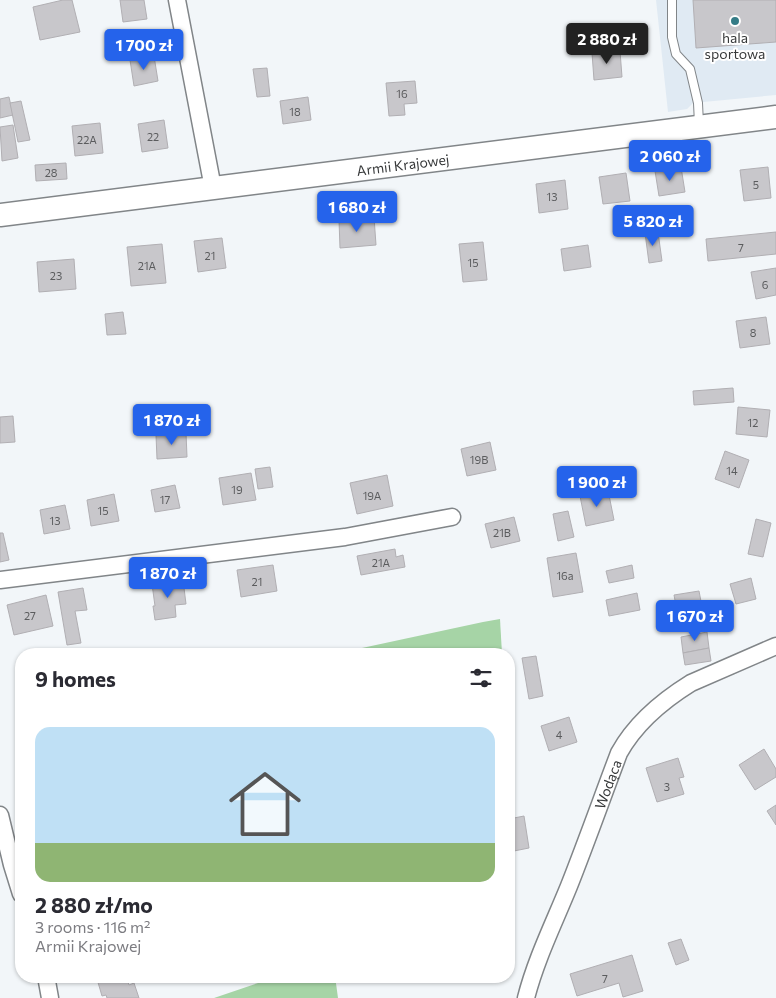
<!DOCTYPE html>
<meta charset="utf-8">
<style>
body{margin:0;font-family:Commissioner,sans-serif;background:#f2f2f3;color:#2b2b33;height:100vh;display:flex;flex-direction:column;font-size:19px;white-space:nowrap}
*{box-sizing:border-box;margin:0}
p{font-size:16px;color:#7c7c81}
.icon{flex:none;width:28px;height:28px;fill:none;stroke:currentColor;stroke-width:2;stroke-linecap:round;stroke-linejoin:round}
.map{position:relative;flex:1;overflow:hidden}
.sheet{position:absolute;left:15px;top:648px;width:500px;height:335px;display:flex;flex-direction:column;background:#fff;border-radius:20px;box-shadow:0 1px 4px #0004}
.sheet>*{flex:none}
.price{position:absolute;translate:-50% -42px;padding:0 11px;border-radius:5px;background:#2563eb;color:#fff;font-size:16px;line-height:32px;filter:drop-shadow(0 1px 2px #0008)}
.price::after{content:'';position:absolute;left:50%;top:30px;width:15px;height:11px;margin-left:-8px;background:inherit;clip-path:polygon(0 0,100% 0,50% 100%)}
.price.on{background:#222;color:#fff}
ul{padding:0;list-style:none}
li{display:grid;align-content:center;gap:10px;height:265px;padding:0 20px}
li span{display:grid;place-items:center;height:155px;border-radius:15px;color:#555}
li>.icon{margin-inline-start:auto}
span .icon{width:90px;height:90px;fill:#fffc;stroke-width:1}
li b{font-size:21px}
h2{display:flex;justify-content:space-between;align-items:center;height:60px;padding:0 20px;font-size:21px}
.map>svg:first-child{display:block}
.built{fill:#e0eaf3}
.green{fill:#a6d4a6}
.building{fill:#c8c7cb;stroke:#b1afb3}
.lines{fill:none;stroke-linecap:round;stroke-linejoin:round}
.lane-casing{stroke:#818588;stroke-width:10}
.street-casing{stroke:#818588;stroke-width:19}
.secondary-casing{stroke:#818588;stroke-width:25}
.lane{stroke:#fff;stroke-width:8}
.street{stroke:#fff;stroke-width:16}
.secondary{stroke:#fff;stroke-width:22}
.poi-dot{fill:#357c87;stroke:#fff;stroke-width:2}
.labels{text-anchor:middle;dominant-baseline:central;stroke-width:4;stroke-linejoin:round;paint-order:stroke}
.number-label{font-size:11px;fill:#5b5c5e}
.poi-label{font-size:14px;fill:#37393a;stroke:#fff}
.street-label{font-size:14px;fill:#37393a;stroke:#fff}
</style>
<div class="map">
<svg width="776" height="998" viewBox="0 0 776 998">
<rect width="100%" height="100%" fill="#f2f6f9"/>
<path class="built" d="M 656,0 L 776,0 L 776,95 L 693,103 L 687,109 L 668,112 Z"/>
<g class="green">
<path d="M 500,619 L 502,654 L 334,654 L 483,622 Z"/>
<path d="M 256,976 L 335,976 L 338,998 L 214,998 L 258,983 Z"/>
</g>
<g class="building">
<path d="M 63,0 L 72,0 L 80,32 L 40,40 L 33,7 Z"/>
<path d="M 120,0 L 144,0 L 147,19 L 123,22 Z"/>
<path d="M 693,0 L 776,0 L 776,42 L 696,48 Z"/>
<path d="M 620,51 L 622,77 L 594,80 L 592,53 Z"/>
<path d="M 154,56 L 158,81 L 134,86 L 130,60 Z"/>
<path d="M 267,68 L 270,96 L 257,97 L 253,69 Z"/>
<path d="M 415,81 L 417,103 L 404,104 L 405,115 L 389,116 L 386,83 Z"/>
<path d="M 9,97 L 13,115 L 0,118 L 0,99 Z"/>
<path d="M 308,97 L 311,120 L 283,124 L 280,101 Z"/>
<path d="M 21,101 L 30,140 L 18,142 L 10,103 Z"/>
<path d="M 164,120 L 168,148 L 142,152 L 138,124 Z"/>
<path d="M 100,123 L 103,153 L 75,156 L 72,126 Z"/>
<path d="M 13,125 L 18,158 L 2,161 L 0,127 Z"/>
<path d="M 66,163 L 67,179 L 36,181 L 35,165 Z"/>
<path d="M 681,167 L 685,192 L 659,196 L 655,171 Z"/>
<path d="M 768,167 L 771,198 L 744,201 L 740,170 Z"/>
<path d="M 626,173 L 630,201 L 603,204 L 599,177 Z"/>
<path d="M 565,180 L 568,209 L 539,213 L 536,184 Z"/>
<path d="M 374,217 L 376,245 L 340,248 L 339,220 Z"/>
<path d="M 658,232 L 662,261 L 649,263 L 645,233 Z"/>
<path d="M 776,232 L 776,254 L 708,261 L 706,239 Z"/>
<path d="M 222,238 L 226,268 L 198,272 L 194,241 Z"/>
<path d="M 483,242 L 487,280 L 463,282 L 459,244 Z"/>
<path d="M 162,244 L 166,283 L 131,286 L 127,247 Z"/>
<path d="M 588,245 L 591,267 L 564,271 L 561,249 Z"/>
<path d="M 74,259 L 76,289 L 39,292 L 37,262 Z"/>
<path d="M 776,268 L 776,295 L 756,299 L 751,272 Z"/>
<path d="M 123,312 L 126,334 L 107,335 L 105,314 Z"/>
<path d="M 766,317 L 770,344 L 740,348 L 736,321 Z"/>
<path d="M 733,388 L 734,402 L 694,405 L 693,391 Z"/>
<path d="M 738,407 L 770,410 L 767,437 L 736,434 Z"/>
<path d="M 13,416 L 15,442 L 0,443 L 0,417 Z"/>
<path d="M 186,433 L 187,457 L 157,459 L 156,435 Z"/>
<path d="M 490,442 L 496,470 L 467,476 L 461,449 Z"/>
<path d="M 725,451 L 749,460 L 739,488 L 715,479 Z"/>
<path d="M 270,467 L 273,487 L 258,489 L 255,469 Z"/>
<path d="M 251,473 L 256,500 L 223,505 L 219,478 Z"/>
<path d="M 387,475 L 393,506 L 357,514 L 350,483 Z"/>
<path d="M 175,485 L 180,508 L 155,512 L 151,490 Z"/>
<path d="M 608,490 L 614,520 L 586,526 L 580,496 Z"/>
<path d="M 114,494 L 119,521 L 91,526 L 87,500 Z"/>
<path d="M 65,505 L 70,529 L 44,534 L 40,510 Z"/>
<path d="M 568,511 L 574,537 L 558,541 L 553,514 Z"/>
<path d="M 514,517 L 520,541 L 491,548 L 485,524 Z"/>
<path d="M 756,519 L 771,523 L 763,557 L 748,554 Z"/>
<path d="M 0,533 L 3,533 L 9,560 L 0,562 Z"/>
<path d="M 395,549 L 396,557 L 403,555 L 405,567 L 361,575 L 357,556 Z"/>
<path d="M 576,553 L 583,592 L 553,597 L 547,558 Z"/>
<path d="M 273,565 L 277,591 L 241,597 L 237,570 Z"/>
<path d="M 632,565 L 634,578 L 609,583 L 606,571 Z"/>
<path d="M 751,578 L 756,599 L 736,604 L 730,584 Z"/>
<path d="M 183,580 L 186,604 L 175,605 L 176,617 L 155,620 L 153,606 L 155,606 L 152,584 Z"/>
<path d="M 83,588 L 87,610 L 75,611 L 81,643 L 67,645 L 58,592 Z"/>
<path d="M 699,591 L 704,617 L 679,622 L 674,595 Z"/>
<path d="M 637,593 L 640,610 L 609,616 L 606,600 Z"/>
<path d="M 46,595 L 53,626 L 14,635 L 7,605 Z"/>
<path d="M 707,632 L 709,648 L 683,653 L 681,637 Z"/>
<path d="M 709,648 L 711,661 L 685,665 L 683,653 Z"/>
<path d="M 536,656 L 543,696 L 529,699 L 522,658 Z"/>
<path d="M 569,717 L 577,742 L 549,751 L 541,726 Z"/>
<path d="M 764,749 L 776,769 L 776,777 L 755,790 L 739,765 Z"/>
<path d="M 678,758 L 684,777 L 679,778 L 684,794 L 657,802 L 646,768 Z"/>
<path d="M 776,805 L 776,825 L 767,811 Z"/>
<path d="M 524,816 L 529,848 L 509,852 L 509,819 Z"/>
<path d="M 681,939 L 689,960 L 676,965 L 668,943 Z"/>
<path d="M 632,955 L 643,991 L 623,997 L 619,983 L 577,996 L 570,974 Z"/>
<path d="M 105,976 L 126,976 L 129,985 L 134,983 L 139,998 L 107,998 L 106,995 L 102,996 L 97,979 Z"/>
</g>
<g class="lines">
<defs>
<path id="lane" d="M 672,0 L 672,37 L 676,54 L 690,69 L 698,103 L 699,124"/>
<g id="street">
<path d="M 177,0 L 213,188"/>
<path d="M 0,580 L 345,537 L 452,517"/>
<path d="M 0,815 L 12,865 L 21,894"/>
<path d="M 46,976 L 50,998"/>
<path id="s1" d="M 526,998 C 536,959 554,923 569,886 C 586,843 602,798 619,753 C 635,724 662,701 691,683 L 776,646"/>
</g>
<g id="secondary">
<path id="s2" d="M 0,215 L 776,117"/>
</g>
</defs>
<use href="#lane" class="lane-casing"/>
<use href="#street" class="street-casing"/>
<use href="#secondary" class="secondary-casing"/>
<use href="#lane" class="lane"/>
<use href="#street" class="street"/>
<use href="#secondary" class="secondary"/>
</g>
<circle class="poi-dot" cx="735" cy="21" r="5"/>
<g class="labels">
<g class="number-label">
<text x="402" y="93">16</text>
<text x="295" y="111">18</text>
<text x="153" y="136">22</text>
<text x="87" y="139">22A</text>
<text x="51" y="172">28</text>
<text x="756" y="184">5</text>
<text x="552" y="196">13</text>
<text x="741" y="247">7</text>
<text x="210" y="255">21</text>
<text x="473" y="262">15</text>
<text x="147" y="265">21A</text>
<text x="56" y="275">23</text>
<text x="765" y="284">6</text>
<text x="753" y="332">8</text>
<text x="753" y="422">12</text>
<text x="479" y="459">19B</text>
<text x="732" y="470">14</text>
<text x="237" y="489">19</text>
<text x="372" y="495">19A</text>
<text x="165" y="499">17</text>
<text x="103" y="510">15</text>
<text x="55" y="520">13</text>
<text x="502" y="532">21B</text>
<text x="381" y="562">21A</text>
<text x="565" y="575">16a</text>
<text x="257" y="581">21</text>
<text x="30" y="615">27</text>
<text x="559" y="734">4</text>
<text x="667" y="786">3</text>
<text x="605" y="978">7</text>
</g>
<g class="poi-label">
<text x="735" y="37">hala<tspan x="735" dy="16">sportowa</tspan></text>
</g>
<g class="street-label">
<text stroke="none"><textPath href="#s2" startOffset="406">Armii Krajowej</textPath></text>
<text stroke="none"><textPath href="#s1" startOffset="229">Wodąca</textPath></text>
</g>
</g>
</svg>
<b class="price on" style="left:607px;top:65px">2 880 zł</b>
<b class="price" style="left:144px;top:71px">1 700 zł</b>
<b class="price" style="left:670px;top:182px">2 060 zł</b>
<b class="price" style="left:357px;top:233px">1 680 zł</b>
<b class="price" style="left:653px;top:247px">5 820 zł</b>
<b class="price" style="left:172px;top:446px">1 870 zł</b>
<b class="price" style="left:597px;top:508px">1 900 zł</b>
<b class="price" style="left:168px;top:599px">1 870 zł</b>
<b class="price" style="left:695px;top:642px">1 670 zł</b>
<section class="sheet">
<h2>9 homes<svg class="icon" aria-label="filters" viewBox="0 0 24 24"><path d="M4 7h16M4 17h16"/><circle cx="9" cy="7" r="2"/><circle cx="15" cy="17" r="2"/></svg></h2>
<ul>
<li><span style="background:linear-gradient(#bfe0f5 75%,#8fb573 0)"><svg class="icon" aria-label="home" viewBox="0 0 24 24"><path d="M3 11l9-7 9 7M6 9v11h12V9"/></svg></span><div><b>2 880 zł/mo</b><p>3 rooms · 116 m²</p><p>Armii Krajowej</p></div></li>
</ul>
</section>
</div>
